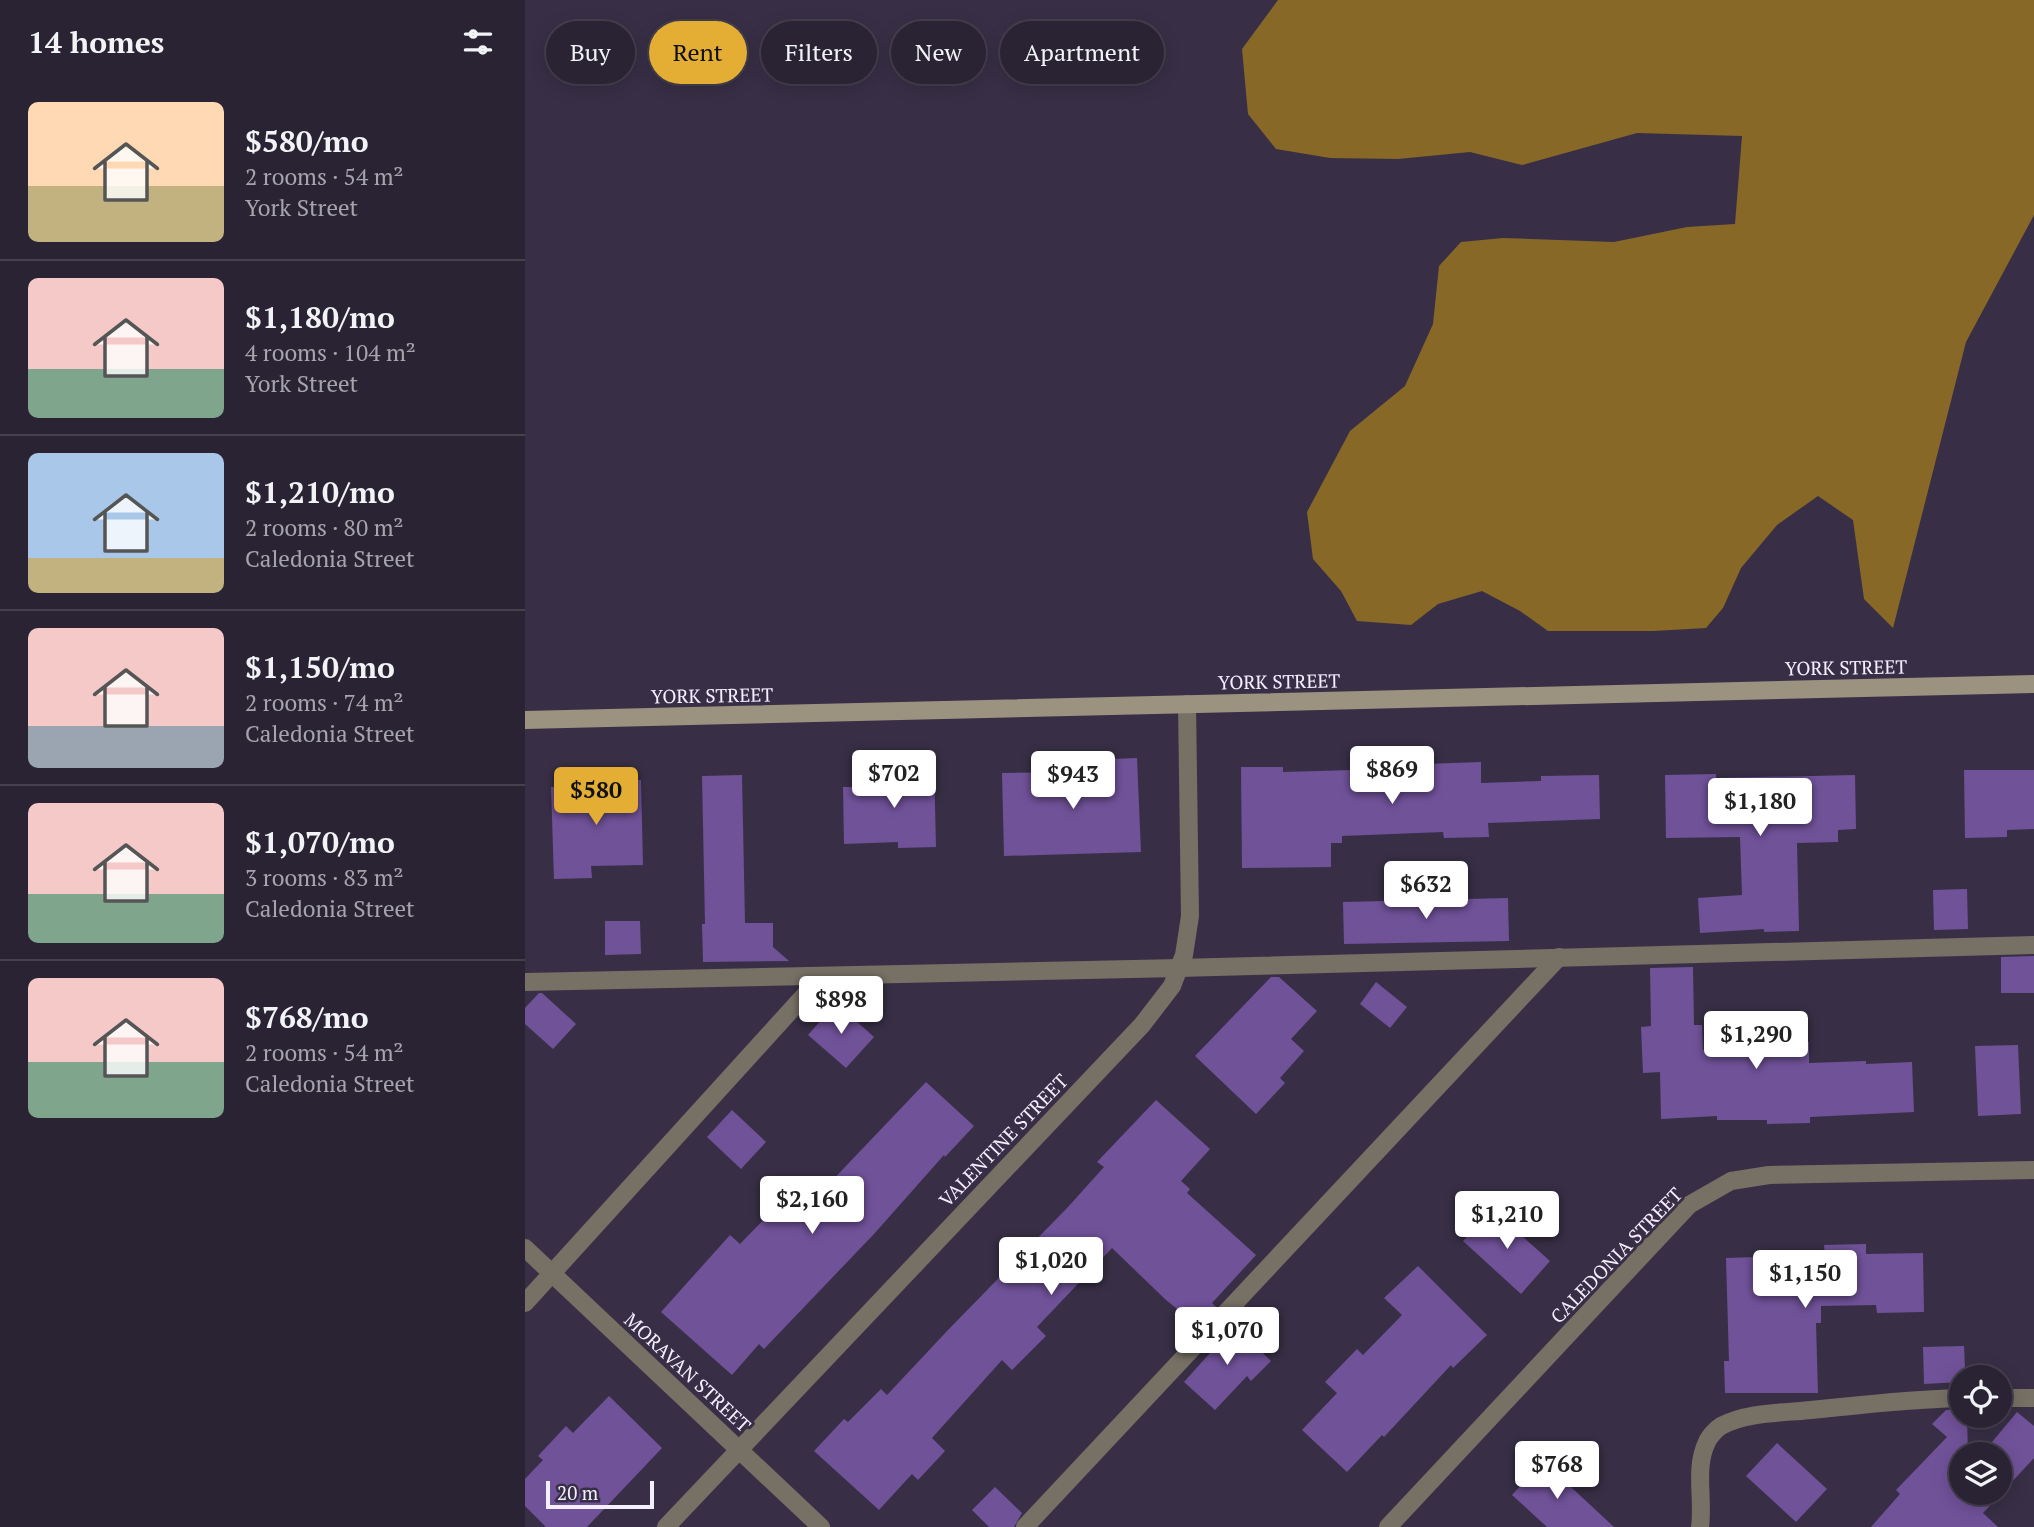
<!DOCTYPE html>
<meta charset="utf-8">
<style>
body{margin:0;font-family:"PT Serif",serif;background:#322b3c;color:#f1f3f6;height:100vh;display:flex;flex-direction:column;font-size:26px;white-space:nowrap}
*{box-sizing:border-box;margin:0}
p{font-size:23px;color:#a5a4ac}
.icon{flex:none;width:38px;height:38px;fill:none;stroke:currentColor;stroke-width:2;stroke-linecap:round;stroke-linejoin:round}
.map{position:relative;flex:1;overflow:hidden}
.side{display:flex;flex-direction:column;background:#2a2334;width:525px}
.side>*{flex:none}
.hud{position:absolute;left:21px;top:21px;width:665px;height:63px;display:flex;gap:14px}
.buttons{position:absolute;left:1424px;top:1365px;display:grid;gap:14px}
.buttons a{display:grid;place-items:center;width:63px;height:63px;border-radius:50%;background:#2a2334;box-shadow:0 4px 18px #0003,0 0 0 2px #46404f;font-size:35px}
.scale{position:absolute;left:21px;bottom:18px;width:108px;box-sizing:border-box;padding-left:7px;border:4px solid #f4effe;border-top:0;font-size:19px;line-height:24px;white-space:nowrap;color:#f4effe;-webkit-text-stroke:5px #382f46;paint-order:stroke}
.price{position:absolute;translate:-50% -60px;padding:0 16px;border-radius:7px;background:#fff;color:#222;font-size:23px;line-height:46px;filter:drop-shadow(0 2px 4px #0008)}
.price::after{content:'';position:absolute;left:50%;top:42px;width:21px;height:16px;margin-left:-10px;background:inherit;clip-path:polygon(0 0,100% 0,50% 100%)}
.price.current{background:#e4ae35;color:#111}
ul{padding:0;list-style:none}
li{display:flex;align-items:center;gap:21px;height:175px;padding:0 28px}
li+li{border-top:2px solid #46404f}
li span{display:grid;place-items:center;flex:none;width:196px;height:140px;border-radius:10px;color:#555}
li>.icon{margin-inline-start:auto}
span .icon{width:84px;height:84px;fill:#fffc;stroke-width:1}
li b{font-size:30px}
h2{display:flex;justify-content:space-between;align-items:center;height:84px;padding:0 28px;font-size:30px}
.chip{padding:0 24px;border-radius:32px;background:#2a2334;box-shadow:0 4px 18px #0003,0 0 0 2px #46404f;font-size:24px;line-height:63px}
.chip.current{background:#e4ae35;color:#111}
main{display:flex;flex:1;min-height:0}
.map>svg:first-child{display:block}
.forest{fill:#876827}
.building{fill:#705299}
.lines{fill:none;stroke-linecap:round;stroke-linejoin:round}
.lane{stroke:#777065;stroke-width:18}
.street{stroke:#777065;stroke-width:18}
.secondary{stroke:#9c9280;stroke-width:18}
.labels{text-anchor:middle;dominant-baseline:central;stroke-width:6;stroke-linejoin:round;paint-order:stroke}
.street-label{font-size:19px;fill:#f4effe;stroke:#382f46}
</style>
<main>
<section class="side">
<h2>14 homes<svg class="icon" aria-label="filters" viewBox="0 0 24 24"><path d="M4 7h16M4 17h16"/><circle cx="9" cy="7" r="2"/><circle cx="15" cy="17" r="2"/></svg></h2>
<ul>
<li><span style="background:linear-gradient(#ffd9b3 60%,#c2b280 0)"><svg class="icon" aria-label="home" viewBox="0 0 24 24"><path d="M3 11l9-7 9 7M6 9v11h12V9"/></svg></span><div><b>$580/mo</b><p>2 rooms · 54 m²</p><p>York Street</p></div></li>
<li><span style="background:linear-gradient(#f6c9c9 65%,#7fa58c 0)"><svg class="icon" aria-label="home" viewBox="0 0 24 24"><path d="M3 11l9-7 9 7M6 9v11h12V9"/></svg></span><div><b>$1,180/mo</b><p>4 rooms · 104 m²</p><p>York Street</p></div></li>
<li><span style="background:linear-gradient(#a9c7e8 75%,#c2b280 0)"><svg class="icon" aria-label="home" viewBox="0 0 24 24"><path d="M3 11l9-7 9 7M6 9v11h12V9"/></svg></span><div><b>$1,210/mo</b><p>2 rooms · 80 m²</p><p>Caledonia Street</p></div></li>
<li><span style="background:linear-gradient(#f6c9c9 70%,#9aa5b1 0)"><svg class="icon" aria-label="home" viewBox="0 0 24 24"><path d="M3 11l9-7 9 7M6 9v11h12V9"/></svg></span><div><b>$1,150/mo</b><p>2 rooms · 74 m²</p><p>Caledonia Street</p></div></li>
<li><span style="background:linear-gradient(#f6c9c9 65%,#7fa58c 0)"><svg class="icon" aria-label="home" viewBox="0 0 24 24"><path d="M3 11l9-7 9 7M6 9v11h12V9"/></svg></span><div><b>$1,070/mo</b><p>3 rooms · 83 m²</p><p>Caledonia Street</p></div></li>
<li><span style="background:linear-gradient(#f6c9c9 60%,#7fa58c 0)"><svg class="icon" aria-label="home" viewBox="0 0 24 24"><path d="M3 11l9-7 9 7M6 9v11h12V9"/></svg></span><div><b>$768/mo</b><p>2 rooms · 54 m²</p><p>Caledonia Street</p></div></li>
</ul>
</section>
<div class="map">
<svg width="1509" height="1527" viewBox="0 0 1509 1527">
<rect width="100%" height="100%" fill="#382f46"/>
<path class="forest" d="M 753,0 L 1509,0 L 1509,215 L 1441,342 L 1368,628 L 1339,599 L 1328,520 L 1293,496 L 1252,525 L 1216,568 L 1198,608 L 1181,628 L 1128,631 L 1023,631 L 995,611 L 957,591 L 913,604 L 886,625 L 832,621 L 816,591 L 788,559 L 782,512 L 825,431 L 880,386 L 908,324 L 914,266 L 936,242 L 978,238 L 1089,242 L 1162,227 L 1210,224 L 1217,136 L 1112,133 L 997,165 L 945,152 L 873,159 L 805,158 L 751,149 L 723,114 L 717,49 Z"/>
<g class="building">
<path d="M 897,748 L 898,764 L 956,762 L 956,783 L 1016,781 L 1016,776 L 1074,775 L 1075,819 L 963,823 L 964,837 L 919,838 L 918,832 L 817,836 L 817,843 L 806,843 L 806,867 L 717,868 L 716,767 L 758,767 L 758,772 L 864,769 L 863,749 Z"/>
<path d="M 612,758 L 616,852 L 479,856 L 477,773 L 564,772 L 563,760 Z"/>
<path d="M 409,764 L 411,847 L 373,848 L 373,842 L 319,844 L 318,787 L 372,787 L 371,765 Z"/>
<path d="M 1439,770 L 1509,770 L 1509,829 L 1482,830 L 1482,837 L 1440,838 Z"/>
<path d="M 1191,774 L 1191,778 L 1330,775 L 1331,829 L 1313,830 L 1313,842 L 1272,843 L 1274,931 L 1239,932 L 1239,929 L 1175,933 L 1173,898 L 1217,895 L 1215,837 L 1141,838 L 1140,775 Z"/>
<path d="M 217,775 L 220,923 L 248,923 L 248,947 L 264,961 L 178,962 L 177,924 L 180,924 L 177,776 Z"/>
<path d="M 116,780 L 118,865 L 66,866 L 67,878 L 29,879 L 26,787 L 74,786 L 74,781 Z"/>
<path d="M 1442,889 L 1443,929 L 1409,930 L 1408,890 Z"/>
<path d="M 983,898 L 984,941 L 819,944 L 818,902 Z"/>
<path d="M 80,921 L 115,921 L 116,954 L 80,955 Z"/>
<path d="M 1509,956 L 1509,993 L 1476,993 L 1476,957 Z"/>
<path d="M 1168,967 L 1169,1025 L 1177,1025 L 1178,1050 L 1241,1049 L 1241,1043 L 1284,1042 L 1284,1063 L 1341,1061 L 1341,1064 L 1387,1062 L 1389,1112 L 1285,1117 L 1285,1123 L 1242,1124 L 1242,1120 L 1192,1120 L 1192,1116 L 1136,1119 L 1135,1072 L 1118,1073 L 1116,1027 L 1126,1026 L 1125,968 Z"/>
<path d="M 746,977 L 754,977 L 792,1011 L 766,1039 L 779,1051 L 755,1078 L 760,1083 L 731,1114 L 670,1056 Z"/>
<path d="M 851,982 L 882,1007 L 865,1028 L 835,1004 Z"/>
<path d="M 14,993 L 17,993 L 51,1024 L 28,1049 L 0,1024 L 0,1008 Z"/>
<path d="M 311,1003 L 349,1037 L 321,1068 L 283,1035 Z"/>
<path d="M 1493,1045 L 1496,1114 L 1453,1116 L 1450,1046 Z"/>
<path d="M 401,1082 L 449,1126 L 420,1157 L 419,1155 L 349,1234 L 239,1349 L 234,1344 L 207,1375 L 136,1312 L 205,1235 L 215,1244 L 248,1210 L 258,1220 L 293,1182 L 300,1188 Z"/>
<path d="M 631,1100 L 685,1149 L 656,1181 L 665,1189 L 662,1193 L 731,1255 L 687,1303 L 691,1307 L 673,1326 L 641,1300 L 587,1248 L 512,1327 L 521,1336 L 487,1370 L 477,1360 L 407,1438 L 420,1451 L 393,1480 L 387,1474 L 354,1510 L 289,1451 L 319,1419 L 323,1422 L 356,1389 L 362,1395 L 423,1330 L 543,1207 L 579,1167 L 572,1162 Z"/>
<path d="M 207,1110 L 241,1142 L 216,1169 L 182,1137 Z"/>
<path d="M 967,1209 L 1025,1261 L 996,1294 L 938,1241 Z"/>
<path d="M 1341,1244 L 1341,1254 L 1398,1253 L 1399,1312 L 1352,1313 L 1351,1305 L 1296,1306 L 1296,1323 L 1291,1323 L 1293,1393 L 1200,1393 L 1199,1361 L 1204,1361 L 1201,1258 L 1300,1255 L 1299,1245 Z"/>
<path d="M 893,1266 L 962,1335 L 928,1368 L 926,1365 L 859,1437 L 857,1435 L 822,1472 L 777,1430 L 812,1393 L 800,1382 L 832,1349 L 838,1355 L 877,1315 L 859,1298 Z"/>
<path d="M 707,1323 L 746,1361 L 726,1381 L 722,1376 L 690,1410 L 659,1382 L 694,1343 L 691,1340 Z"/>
<path d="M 1439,1346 L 1440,1368 L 1451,1377 L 1437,1377 L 1437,1382 L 1399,1384 L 1398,1347 Z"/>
<path d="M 84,1396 L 137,1448 L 62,1527 L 21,1527 L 0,1506 L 0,1479 L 18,1460 L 13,1456 L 41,1426 L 48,1433 Z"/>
<path d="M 1437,1409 L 1437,1416 L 1442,1416 L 1443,1454 L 1437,1454 L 1437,1493 L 1475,1493 L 1475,1454 L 1457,1454 L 1492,1412 L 1509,1426 L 1509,1458 L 1458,1513 L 1473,1527 L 1346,1527 L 1375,1494 L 1371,1490 L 1422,1437 L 1407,1424 L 1421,1410 Z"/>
<path d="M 1252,1443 L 1302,1489 L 1271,1522 L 1221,1476 Z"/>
<path d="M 1018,1461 L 1089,1527 L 1022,1527 L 987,1495 Z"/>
<path d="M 470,1487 L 497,1513 L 489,1527 L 464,1527 L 447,1510 Z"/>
</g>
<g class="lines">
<g class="lane">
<path d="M 0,982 L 654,968 L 1509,945"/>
<path d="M 0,1303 L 297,976"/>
<path d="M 1475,1398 L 1509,1398"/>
<path d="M 500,1527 L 1034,957"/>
<path d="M 1175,1527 C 1179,1499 1169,1468 1182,1442 C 1184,1437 1191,1429 1196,1426 C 1222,1412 1258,1413 1286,1410 C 1336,1405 1386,1399 1437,1398"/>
</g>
<g class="street">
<path d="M 0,1248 L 296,1527"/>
<path d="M 141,1527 L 617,1025 L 647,986 L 659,955 L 665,916 L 662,704"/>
<path d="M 863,1527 L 1164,1205 L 1206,1181 L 1244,1175 L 1509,1170"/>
</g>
<path class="secondary" d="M 0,720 L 1509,684"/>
</g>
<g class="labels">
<g class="street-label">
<text transform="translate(1321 667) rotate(-1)">YORK STREET</text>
<text transform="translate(754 681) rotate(-1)">YORK STREET</text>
<text transform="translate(187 695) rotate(-1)">YORK STREET</text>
<text transform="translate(478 1140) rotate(-46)">VALENTINE STREET</text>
<text transform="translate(1091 1255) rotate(-46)">CALEDONIA STREET</text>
<text transform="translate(163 1372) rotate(43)">MORAVAN STREET</text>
</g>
</g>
</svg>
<div class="buttons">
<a><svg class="icon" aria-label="locate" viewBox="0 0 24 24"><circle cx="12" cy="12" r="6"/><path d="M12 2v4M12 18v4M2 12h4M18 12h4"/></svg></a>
<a><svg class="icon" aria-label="layers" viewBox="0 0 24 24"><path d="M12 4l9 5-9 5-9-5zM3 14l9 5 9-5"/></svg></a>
</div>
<div class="scale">20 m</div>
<b class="price" style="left:867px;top:806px">$869</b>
<b class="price" style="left:369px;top:810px">$702</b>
<b class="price" style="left:548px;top:811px">$943</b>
<b class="price current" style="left:71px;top:827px">$580</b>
<b class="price" style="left:1235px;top:838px">$1,180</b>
<b class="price" style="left:901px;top:921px">$632</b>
<b class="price" style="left:316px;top:1036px">$898</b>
<b class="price" style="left:1231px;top:1071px">$1,290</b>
<b class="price" style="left:287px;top:1236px">$2,160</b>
<b class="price" style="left:982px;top:1251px">$1,210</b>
<b class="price" style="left:526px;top:1297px">$1,020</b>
<b class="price" style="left:1280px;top:1310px">$1,150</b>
<b class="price" style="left:702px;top:1367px">$1,070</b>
<b class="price" style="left:1032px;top:1501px">$768</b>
<div class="hud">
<a class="chip">Buy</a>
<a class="chip current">Rent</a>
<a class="chip">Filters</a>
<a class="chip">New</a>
<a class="chip">Apartment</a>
</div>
</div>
</main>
